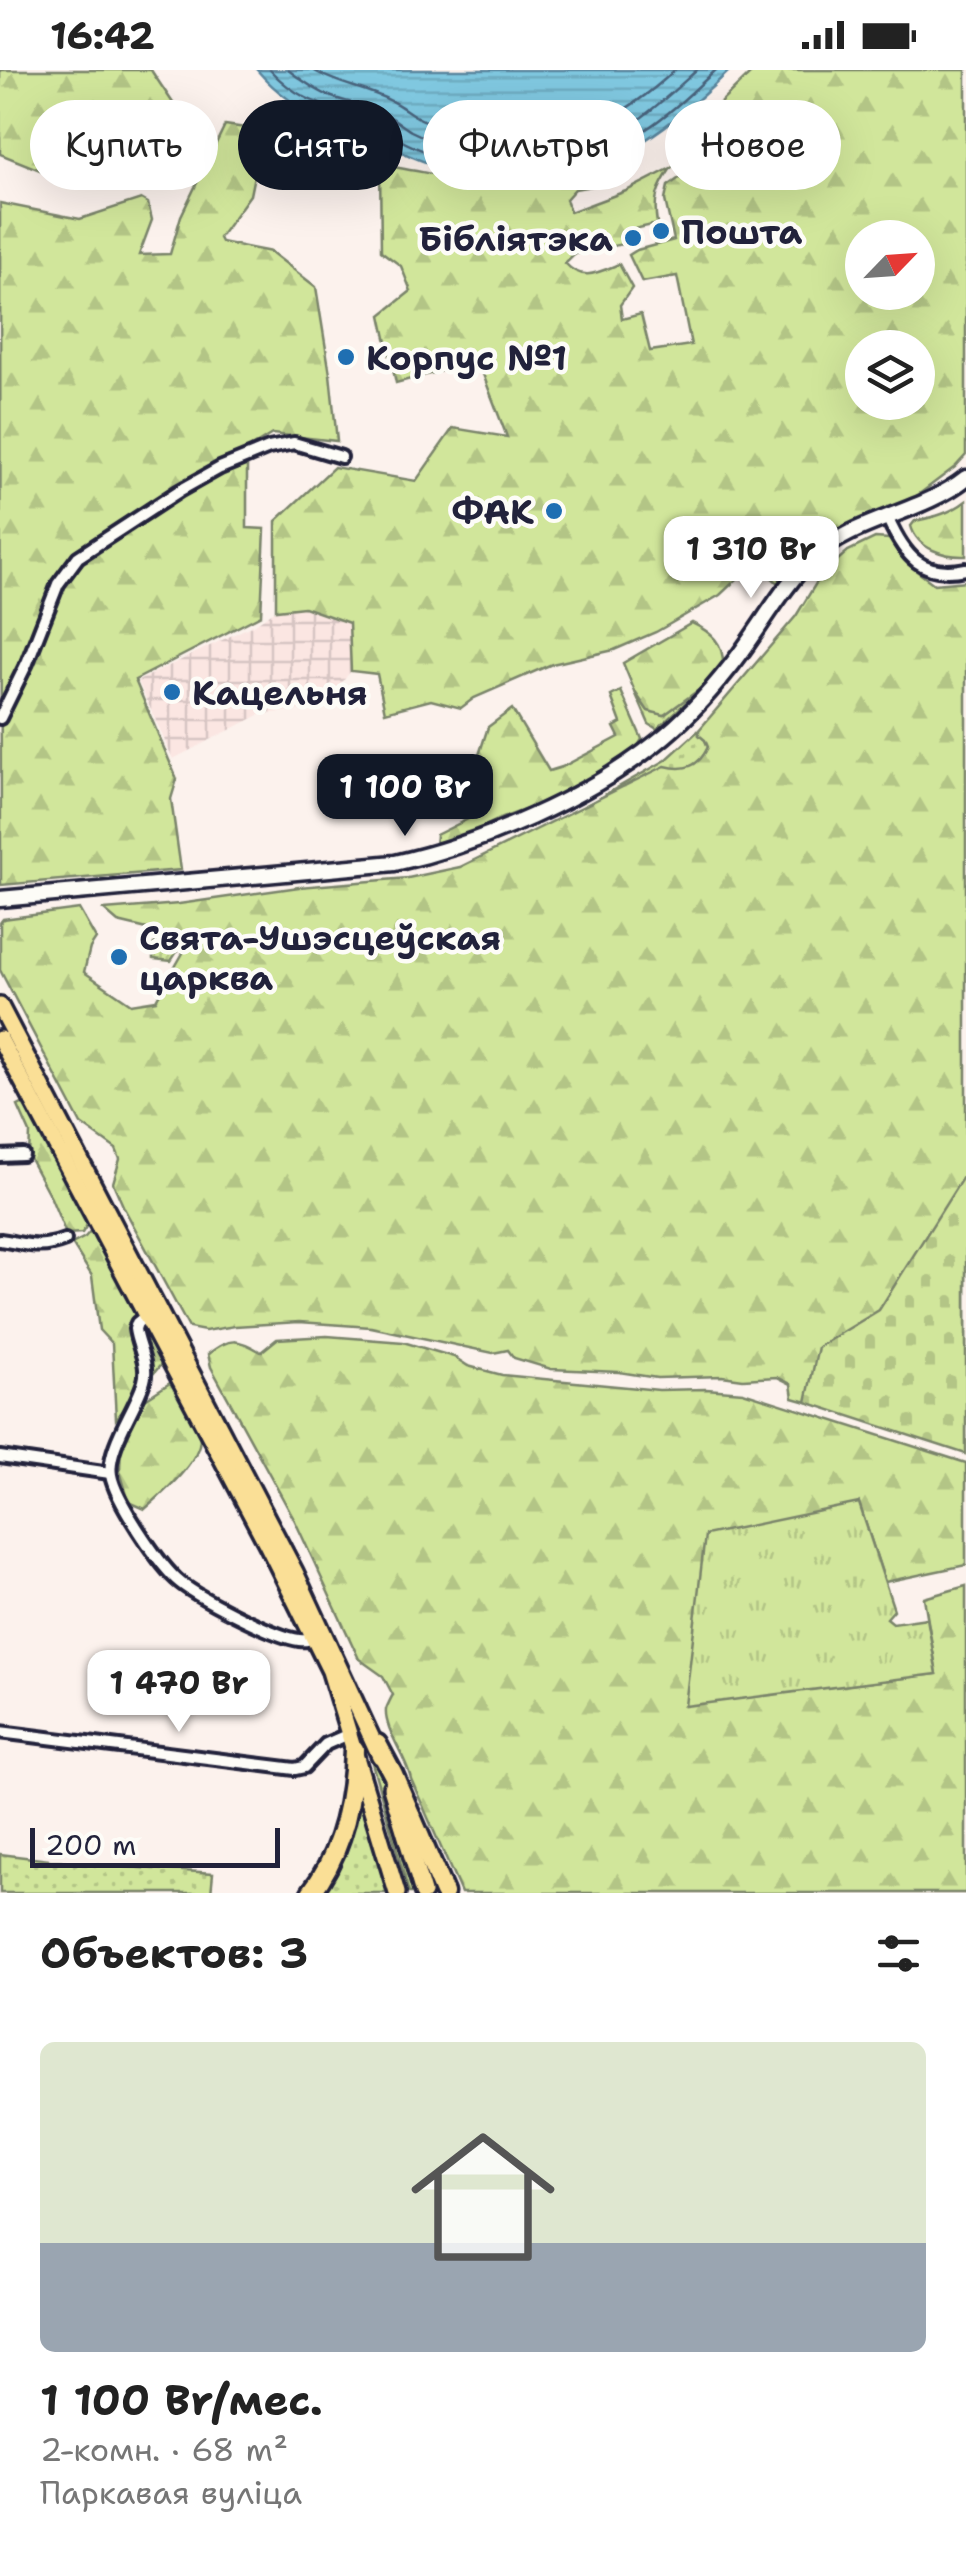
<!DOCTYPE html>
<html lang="ru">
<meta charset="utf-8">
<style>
body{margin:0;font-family:"Shantell Sans",sans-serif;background:#f2f2f2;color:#222;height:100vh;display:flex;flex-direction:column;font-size:38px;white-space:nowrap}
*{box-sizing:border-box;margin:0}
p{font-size:32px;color:#767676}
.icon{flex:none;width:55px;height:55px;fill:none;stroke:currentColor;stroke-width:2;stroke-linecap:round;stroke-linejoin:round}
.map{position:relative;height:1823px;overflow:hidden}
.sheet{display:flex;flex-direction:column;background:#fff;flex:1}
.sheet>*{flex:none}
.hud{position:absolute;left:30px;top:30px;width:908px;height:90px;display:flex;gap:20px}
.needle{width:65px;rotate:65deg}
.controls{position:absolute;left:845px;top:150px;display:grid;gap:20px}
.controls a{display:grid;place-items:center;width:90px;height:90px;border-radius:50%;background:#fff;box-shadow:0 10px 40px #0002;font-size:50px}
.scale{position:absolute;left:30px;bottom:25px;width:250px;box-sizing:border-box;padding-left:10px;border:5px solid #22223b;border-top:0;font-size:28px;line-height:35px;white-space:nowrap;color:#22223b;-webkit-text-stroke:8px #fdfcf7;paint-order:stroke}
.price{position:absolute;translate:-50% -85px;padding:0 22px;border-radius:20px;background:#fff;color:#222;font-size:32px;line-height:65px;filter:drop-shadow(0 2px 5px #0008)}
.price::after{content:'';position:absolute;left:50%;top:60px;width:30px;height:22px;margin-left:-15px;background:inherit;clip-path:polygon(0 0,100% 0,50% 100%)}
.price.active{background:#111827;color:#fff}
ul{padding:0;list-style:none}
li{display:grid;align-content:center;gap:20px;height:530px;padding:0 40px}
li+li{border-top:2px solid #e0e0e0}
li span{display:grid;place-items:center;height:310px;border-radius:15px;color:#555}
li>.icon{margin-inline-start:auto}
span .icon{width:180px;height:180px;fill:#fffc;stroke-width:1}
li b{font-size:42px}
h2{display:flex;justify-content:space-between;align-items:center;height:120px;padding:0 40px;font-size:42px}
.chip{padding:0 35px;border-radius:45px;background:#fff;box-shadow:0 10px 40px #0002;font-size:35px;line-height:90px}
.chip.active{background:#111827;color:#fff}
.status{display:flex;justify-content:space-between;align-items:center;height:70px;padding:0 50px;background:#fff;direction:ltr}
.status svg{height:28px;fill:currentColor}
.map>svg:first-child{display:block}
.industrial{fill:url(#industrial-grid)}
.grass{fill:url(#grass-dots);stroke:#7a846b;stroke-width:2.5}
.forest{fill:url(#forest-firs);stroke:#7a846b;stroke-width:2.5;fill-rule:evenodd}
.cemetery{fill:url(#cemetery-stones);stroke:#7a846b;stroke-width:2.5}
.park{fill:url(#park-tufts);stroke:#7a846b;stroke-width:2.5}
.water{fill:url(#water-rules);stroke:#5a869e;stroke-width:2.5}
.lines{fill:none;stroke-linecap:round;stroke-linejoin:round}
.shore{stroke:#48647d;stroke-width:2.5}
.street-casing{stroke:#22223b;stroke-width:18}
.secondary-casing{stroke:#22223b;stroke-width:21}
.primary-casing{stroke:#22223b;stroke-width:22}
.highway-casing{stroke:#22223b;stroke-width:25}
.street{stroke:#fdfcf7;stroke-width:10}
.secondary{stroke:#fdfcf7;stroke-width:14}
.primary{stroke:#fadf96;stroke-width:15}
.highway{stroke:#fadf96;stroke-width:18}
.poi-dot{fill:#1f6fb2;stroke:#fdfcf7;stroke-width:4}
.labels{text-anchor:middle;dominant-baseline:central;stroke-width:9;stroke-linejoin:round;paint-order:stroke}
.poi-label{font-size:35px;font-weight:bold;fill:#22223b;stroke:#fdfcf7;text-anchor:start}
</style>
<div class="status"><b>16:42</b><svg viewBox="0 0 49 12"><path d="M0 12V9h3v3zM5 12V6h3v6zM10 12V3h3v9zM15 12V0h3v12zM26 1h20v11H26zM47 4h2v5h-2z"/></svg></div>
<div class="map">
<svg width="966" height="1823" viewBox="0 0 966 1823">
<defs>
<pattern id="industrial-grid" width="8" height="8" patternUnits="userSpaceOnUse" patternTransform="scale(2.5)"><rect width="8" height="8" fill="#fbe6e2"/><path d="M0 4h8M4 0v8" fill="none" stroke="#d7c5c3"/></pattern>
<pattern id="grass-dots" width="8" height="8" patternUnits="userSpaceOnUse" patternTransform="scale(2.5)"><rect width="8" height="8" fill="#d1e69b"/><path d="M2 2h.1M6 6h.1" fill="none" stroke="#b3c586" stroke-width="1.8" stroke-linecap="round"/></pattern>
<pattern id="forest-firs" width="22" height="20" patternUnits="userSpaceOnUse" patternTransform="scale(2.5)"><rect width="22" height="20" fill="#d1e69b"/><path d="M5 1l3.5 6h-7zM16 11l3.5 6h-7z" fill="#b3c586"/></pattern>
<pattern id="cemetery-stones" width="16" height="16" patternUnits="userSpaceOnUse" patternTransform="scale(2.5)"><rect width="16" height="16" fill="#d1e69b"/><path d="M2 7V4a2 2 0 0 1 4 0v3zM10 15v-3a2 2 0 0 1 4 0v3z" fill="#b3c586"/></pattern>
<pattern id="park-tufts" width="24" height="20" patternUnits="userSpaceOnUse" patternTransform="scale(2.5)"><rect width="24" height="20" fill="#d1e69b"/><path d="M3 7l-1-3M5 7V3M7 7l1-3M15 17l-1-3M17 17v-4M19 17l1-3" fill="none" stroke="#b3c586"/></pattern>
<pattern id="water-rules" width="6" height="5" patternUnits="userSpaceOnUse" patternTransform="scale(2.5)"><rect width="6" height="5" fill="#80c8e0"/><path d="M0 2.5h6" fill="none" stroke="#6eacc1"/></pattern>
</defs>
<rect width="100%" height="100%" fill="#fcf2ed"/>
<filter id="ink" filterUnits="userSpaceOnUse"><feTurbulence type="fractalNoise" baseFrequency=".01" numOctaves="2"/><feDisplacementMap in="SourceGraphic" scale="20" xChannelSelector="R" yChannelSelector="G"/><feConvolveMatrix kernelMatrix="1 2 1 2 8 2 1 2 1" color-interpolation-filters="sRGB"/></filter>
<g filter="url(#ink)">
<path class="industrial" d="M 304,537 L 349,553 L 351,601 L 322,638 L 261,644 L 173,689 L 138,611 L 255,554 L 276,540 Z"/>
<g class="grass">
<path d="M 704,616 L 657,659 L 649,654 L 635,622 L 648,641 L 664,645 Z"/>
<path d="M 699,660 L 699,665 L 705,670 L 708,677 C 702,691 694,697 680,699 L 576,741 L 666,690 Z"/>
<path d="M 367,1675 L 374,1675 L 416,1823 L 409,1823 Z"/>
<path d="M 356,1710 L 389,1823 L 317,1823 Z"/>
<path d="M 0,1784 L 82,1794 L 213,1803 L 211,1823 L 0,1823 Z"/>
</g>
<g class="forest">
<path d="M 0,0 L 151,0 C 159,13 198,67 197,77 C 196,83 191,87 189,92 L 170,87 L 159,90 L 131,84 L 125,74 C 91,72 76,84 50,104 L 0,84 Z"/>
<path d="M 754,0 L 966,0 L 966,385 L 955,397 L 910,431 L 837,464 L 806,484 L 780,515 L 755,492 L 720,525 L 656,562 L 614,580 L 552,594 L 474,628 L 461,638 L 431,630 L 385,642 L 377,604 L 351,601 L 349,553 L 304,537 L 276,540 L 276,451 L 334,397 L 416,411 L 453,358 L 507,367 L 478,291 L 396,313 L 381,245 L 411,221 L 401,196 L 381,181 L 380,95 C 429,102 485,117 534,114 C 560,113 585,102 609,93 L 613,112 L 575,119 L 566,129 L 570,142 L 626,121 L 671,98 C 657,119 653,128 657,154 L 629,160 L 623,174 L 574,184 L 565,193 C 582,212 597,203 619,194 L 632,218 L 620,235 L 622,249 L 641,244 L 650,281 L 691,275 L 677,206 L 642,212 L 629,185 L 637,180 L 674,170 L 665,130 L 668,116 L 695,97 L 688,59 L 719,34 ZM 862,168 L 918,168 L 918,222 L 862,222 ZM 862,278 L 918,278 L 918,332 L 862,332 Z"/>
<path d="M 225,55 L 252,59 L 261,71 L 250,125 L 219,168 L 221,172 L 271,182 L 316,217 L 330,304 L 337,371 L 272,364 L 251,377 L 247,388 L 247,458 L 265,459 L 261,545 L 135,610 L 177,709 L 171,729 L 181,800 L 1,815 L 0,133 L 80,149 L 141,129 L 148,133 L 152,150 L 139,185 L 170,184 L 181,146 Z"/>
<path d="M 966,431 L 966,486 C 945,487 917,479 911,456 L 915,451 C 934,447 951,443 966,431 Z"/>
<path d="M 875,468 L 889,469 L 914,499 L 934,514 L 966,511 L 966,1383 L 874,1351 L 793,1328 L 791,1314 L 777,1307 L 743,1309 L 722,1306 L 657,1308 L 619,1302 L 551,1299 L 514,1288 L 508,1280 L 493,1283 L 371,1257 L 299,1252 L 235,1256 L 205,1261 L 189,1258 L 124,1138 L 113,1113 L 120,1089 L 116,1079 L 81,1054 L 0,900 L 0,853 L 3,849 L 79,839 L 96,869 L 90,878 L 84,902 L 131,934 L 156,930 L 187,876 L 168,864 L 118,852 L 104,840 L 179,834 L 299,817 L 408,808 L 460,797 L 665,696 C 685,701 699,697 708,677 L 705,670 L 699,665 L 699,660 L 796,546 L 821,505 L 848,481 Z"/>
<path d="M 692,553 C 711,562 724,573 723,595 L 704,616 L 664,645 L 648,641 L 635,622 L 623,593 Z"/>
<path d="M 621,621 L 642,669 L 634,683 L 558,728 L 502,748 L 466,765 L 435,775 L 436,765 L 474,746 L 484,730 L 481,714 L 488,705 L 479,685 L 488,657 L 512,639 L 549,701 L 562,697 L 619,667 L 614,657 L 621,653 L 611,626 Z"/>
<path d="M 30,1030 L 89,1152 L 82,1163 L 66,1164 L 51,1128 L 29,1087 L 30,1063 L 18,1036 Z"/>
<path d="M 93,1158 L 163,1292 L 116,1349 L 112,1274 L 99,1260 L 92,1206 L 72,1174 L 85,1167 Z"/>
<path d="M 327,1266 L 403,1272 L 454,1287 L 468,1296 L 502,1305 L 659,1320 L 706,1319 L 743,1322 L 966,1393 L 966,1495 L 885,1512 L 859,1433 L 685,1635 L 937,1604 L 924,1528 L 966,1516 L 966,1823 L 461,1823 L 411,1709 C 407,1688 384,1659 386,1640 C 386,1638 392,1626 393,1625 L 383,1606 L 359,1589 L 295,1451 L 211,1297 L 208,1284 C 230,1267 237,1268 261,1282 L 277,1269 Z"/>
<path d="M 173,1311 C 181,1327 194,1344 199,1362 C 207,1386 162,1424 145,1439 L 129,1432 L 120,1401 L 121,1368 L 139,1333 Z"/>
</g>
<path class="cemetery" d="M 966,1102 L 966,1384 L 806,1332 L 818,1277 L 879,1240 Z"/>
<g class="park">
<path d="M 161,868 L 180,877 L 171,891 L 153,889 L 153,875 Z"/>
<path d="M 859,1433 L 894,1540 L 887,1548 L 893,1553 L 927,1548 L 937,1604 L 685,1636 L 705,1465 Z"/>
</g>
<path class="water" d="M 257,0 L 730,0 C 653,76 564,137 451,101 C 434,95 410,88 395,78 C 386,72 379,66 369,62 C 355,56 340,53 325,48 C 299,39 275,21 257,0 Z"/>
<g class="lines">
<g class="shore">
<path d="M 270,0 C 302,35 332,36 371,52 C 384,57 393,66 404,72 C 419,80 438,86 454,91 C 519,112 590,97 645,60 C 671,43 693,21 716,0"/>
<path d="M 288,0 C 300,9 313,19 327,25 C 346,33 366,35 385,44 C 395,49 402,56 411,61 C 485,98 569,96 638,50 C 659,35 678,17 697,0"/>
<path d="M 313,0 C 338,15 366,18 391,31 C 400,35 408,42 417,47 C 425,52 436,54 445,58 C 533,93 609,62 675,0"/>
</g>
<defs>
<g id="street">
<path d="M 888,449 C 905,487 922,508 966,499"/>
<path d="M 0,648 L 27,593 L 58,514 L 78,487 L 179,421 L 220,398 L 269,378 L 294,373 L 341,387"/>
<path d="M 0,1086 L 23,1085"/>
<path d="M 0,1170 C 27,1174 39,1180 65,1170"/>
<path d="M 147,1245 L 137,1253 L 135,1259 C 137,1276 149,1294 144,1311 C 137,1337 106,1378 111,1405 C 115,1429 157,1491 176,1509 C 194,1526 275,1567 299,1570 C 308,1571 306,1570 314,1567"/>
<path d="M 0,1387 L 110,1403"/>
<path d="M 0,1662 L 295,1699 L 304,1697 L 326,1674 L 349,1664"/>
</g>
<path id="secondary" d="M 0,829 L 395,793 C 481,774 587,728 656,673 C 683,652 708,625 730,597 C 757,564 782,516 812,488 C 854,449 921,444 966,408"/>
<g id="primary">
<path d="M 0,936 L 295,1502 L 380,1686"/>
<path d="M 0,969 L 267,1474 L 330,1601 L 397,1823"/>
<path d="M 391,1717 L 423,1823"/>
</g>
<g id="highway">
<path d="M 377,1674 L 393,1704 L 444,1823"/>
<path d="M 311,1823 C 343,1781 353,1730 354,1679"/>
</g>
</defs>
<use href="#street" class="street-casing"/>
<use href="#secondary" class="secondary-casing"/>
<use href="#primary" class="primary-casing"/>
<use href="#highway" class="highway-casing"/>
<use href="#street" class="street"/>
<use href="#secondary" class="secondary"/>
<use href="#primary" class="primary"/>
<use href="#highway" class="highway"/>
</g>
</g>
<g class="poi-dot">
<circle cx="661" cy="161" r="10"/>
<circle cx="633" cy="168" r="10"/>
<circle cx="346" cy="287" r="10"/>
<circle cx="554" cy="441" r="10"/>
<circle cx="172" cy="622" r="10"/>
<circle cx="119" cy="887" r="10"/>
</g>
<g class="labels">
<g class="poi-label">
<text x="681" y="161">Пошта</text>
<text x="613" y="168" text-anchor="end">Бібліятэка</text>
<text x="366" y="287">Корпус №1</text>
<text x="534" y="441" text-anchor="end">ФАК</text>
<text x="192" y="622">Кацельня</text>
<text x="139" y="867">Свята-Ушэсцеўская<tspan x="139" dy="40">царква</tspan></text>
</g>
</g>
</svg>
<div class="controls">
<a><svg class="needle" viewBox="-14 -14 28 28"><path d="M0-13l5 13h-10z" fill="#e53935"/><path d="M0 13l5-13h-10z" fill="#767676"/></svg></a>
<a><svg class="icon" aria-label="layers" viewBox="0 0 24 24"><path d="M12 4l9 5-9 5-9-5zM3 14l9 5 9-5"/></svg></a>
</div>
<div class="scale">200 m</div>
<b class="price" style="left:751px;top:531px">1 310 Br</b>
<b class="price active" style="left:405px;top:769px">1 100 Br</b>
<b class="price" style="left:179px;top:1665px">1 470 Br</b>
<div class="hud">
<a class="chip">Купить</a>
<a class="chip active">Снять</a>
<a class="chip">Фильтры</a>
<a class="chip">Новое</a>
</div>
</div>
<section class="sheet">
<h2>Объектов: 3<svg class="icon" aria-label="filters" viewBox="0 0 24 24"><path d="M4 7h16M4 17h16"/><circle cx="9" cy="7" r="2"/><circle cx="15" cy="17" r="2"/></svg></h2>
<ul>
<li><span style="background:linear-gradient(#dfe7d0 65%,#9aa5b1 0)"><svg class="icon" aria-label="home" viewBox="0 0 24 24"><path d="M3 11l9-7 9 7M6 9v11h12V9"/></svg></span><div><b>1 100 Br/мес.</b><p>2-комн. · 68 m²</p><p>Паркавая вуліца</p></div></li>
</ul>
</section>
